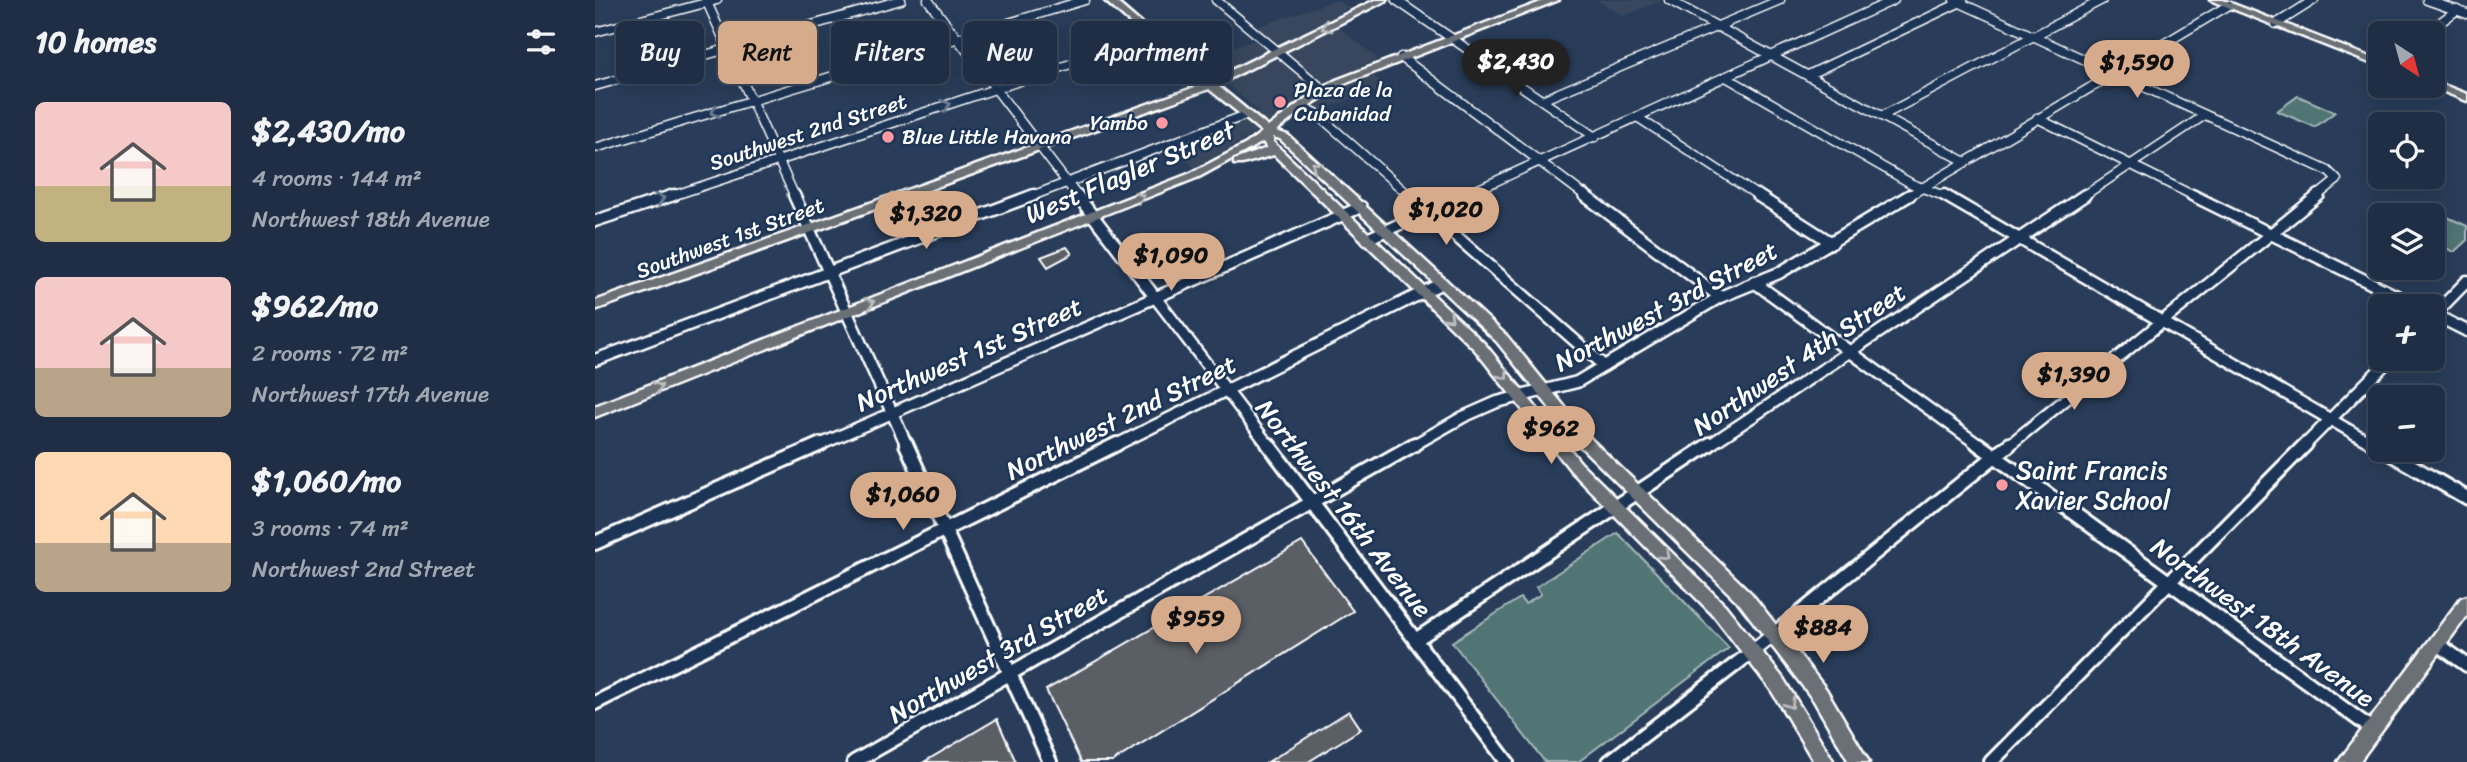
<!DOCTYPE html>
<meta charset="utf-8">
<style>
body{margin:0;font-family:Sriracha,sans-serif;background:#2c3a4f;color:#f1f3f6;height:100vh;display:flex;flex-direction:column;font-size:26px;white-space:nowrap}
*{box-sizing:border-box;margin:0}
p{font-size:23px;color:#a1a8b2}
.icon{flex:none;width:38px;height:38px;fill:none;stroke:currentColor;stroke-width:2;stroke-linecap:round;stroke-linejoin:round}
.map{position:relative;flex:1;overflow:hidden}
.sheet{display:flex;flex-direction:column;background:#1f2e44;width:595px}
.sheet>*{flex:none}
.hud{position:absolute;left:21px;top:21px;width:665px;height:63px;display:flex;gap:14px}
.needle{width:46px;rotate:144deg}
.tools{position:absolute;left:1773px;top:21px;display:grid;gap:14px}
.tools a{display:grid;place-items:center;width:77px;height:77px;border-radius:10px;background:#1f2e44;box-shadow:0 4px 18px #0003,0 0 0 2px #3c4a5d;font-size:35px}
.price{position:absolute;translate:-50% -60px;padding:0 16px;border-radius:24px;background:#d6ab8b;color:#111;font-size:23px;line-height:46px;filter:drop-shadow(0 2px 4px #0008)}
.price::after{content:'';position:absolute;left:50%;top:42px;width:21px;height:16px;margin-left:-10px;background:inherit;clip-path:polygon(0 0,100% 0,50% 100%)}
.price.current{background:#222;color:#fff}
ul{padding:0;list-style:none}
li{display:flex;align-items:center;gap:21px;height:175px;padding:0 35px}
li span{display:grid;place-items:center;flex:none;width:196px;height:140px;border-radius:10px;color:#555}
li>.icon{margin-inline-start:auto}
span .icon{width:84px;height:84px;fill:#fffc;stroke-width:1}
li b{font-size:30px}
h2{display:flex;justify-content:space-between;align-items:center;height:84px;padding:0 35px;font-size:30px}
.pill{padding:0 24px;border-radius:10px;background:#1f2e44;box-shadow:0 4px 18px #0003,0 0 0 2px #3c4a5d;font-size:24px;line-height:63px}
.pill.current{background:#d6ab8b;color:#111}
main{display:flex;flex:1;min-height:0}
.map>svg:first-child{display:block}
.built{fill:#38475d}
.green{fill:#517475;stroke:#a8baba;stroke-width:2}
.building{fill:#5a5f65;stroke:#fff;stroke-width:2}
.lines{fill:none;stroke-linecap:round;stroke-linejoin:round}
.minor-far2-casing{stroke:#fff;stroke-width:11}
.minor-far1-casing{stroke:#fff;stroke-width:15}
.minor-casing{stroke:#fff;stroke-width:18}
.major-casing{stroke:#fff;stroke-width:5}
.minor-far2{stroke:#1d3557;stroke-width:8}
.minor-far1{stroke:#1d3557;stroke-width:10}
.minor{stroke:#1d3557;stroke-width:12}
.major{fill:#6b6f75;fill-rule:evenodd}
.oneway{stroke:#bcbec1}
.oneway2{stroke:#6c7c92}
.poi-dot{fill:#ff9aa2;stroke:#1d3557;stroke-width:2.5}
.labels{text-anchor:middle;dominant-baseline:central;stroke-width:5;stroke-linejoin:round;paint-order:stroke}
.far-poi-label{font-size:21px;fill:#fff;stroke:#1d3557;text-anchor:start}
.far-street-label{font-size:21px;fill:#fff;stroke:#1d3557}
.street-label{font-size:26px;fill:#fff;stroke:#1d3557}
.poi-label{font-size:26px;fill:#fff;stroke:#1d3557;text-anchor:start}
</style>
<main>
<section class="sheet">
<h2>10 homes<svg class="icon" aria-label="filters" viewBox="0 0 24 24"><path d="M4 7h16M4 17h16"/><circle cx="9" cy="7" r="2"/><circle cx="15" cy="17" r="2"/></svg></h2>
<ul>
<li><span style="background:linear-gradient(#f6c9c9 60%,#c2b280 0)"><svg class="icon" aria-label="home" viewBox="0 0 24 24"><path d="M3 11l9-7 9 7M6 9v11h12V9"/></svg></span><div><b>$2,430/mo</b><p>4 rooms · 144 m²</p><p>Northwest 18th Avenue</p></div></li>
<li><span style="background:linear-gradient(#f6c9c9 65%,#b9a48a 0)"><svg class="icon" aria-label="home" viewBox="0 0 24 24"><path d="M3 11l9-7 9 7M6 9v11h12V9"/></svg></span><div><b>$962/mo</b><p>2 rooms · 72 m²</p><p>Northwest 17th Avenue</p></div></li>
<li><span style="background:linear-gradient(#ffd9b3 65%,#b9a48a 0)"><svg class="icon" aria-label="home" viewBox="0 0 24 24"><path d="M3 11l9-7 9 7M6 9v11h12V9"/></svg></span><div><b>$1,060/mo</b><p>3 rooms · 74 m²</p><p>Northwest 2nd Street</p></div></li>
</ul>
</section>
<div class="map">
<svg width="1872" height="762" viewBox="0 0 1872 762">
<rect width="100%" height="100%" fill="#293d5a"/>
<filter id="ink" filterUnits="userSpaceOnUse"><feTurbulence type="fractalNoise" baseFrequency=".0143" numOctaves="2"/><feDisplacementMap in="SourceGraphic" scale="14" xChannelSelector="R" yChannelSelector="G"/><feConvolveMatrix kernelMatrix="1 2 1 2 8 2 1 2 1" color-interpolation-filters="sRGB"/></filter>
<g filter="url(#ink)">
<g class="built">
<path d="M 741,0 L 753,7 L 735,20 L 783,59 L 767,66 L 797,91 L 783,96 L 777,91 L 725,111 L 707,102 L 681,121 L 600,168 L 578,145 L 664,112 L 604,59 L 671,36 L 662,27 Z"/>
<path d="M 1002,0 L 1068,0 L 1028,16 Z"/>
</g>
<g class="green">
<path d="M 1703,96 L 1740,112 L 1720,127 L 1682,111 Z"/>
<path d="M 1850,216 L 1872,226 L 1872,240 L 1859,252 L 1838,242 L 1838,227 Z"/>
<path d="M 1023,533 L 1134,648 L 983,762 L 950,762 L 857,642 L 925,598 L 930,604 L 946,594 L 941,587 Z"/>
</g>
<g class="building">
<path d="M 472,247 L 477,254 L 453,267 L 446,257 Z"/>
<path d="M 707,542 L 758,611 L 517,762 L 486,762 L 451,690 Z"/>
<path d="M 754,711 L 766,729 L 713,762 L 673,762 Z"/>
<path d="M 402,719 L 421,762 L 329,762 Z"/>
</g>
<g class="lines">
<defs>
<g id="minor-far2">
<path d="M 111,0 L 200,197"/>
<path d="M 333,0 L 483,197"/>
<path d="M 621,0 L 730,91"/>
<path d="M 801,0 L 1000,137"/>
<path d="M 1074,0 L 1369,161"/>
<path d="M 1359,0 L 1733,171 L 1742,180 L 1721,197"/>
<path d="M 1832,0 L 1872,14"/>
<path d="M 1681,24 L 1719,0"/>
<path d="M 0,32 L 122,0"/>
<path d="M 1831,33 L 1862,10"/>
<path d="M 806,57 L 992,197"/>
<path d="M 1213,75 L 1368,1"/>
<path d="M 1131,77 L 1317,184 L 1352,197"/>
<path d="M 0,86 L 306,0"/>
<path d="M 947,100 L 1185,0"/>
<path d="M 707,106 L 721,113 L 816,197"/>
<path d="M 1287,116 L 1507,0"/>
<path d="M 1042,117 L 1165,197"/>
<path d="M 1442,118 L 1601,197"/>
<path d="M 0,148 L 490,0"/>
<path d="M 74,197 L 557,37"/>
<path d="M 434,197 L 651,115"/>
<path d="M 866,197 L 1299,0"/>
<path d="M 1312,197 L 1634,5"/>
<path d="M 1487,197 L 1610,115"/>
</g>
<g id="minor-far1">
<path d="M 199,195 L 312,446"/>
<path d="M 482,195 L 674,446"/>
<path d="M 814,195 L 1009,366"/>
<path d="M 989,195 L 1125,297"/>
<path d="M 1162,195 L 1237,243"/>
<path d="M 1349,195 L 1781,446"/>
<path d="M 1597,195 L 1822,306"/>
<path d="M 0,221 L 79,195"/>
<path d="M 772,239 L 869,195"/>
<path d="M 1159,282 L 1385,446"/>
<path d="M 1838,314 L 1872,331"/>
<path d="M 1838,316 L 1872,281"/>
<path d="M 0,360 L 439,195"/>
<path d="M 222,446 L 766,207"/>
<path d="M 519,446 L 847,283"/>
<path d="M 817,446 L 868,417 L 902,402 L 982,382 L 1125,297 L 1184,273 L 1315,195"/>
<path d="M 1113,446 L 1490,195"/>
<path d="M 1413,446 L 1724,195"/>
<path d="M 1709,446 L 1795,359"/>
</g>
<g id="minor">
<path d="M 311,444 L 455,762"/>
<path d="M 673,444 L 912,762"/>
<path d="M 1383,444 L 1777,729"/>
<path d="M 1778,444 L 1785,448"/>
<path d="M 1789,450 L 1872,498"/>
<path d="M 0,543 L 226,444"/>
<path d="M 822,639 L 1115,444"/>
<path d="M 1841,643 L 1872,665"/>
<path d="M 0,703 L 522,444"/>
<path d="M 259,762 L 820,444"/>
<path d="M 1014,762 L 1158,651 L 1415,444"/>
<path d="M 1396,762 L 1711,444"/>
</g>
<g id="major">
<path d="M 509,0 L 519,0 L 612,80 L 578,48 L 578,44 L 584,44 L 622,77 L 780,0 L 792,0 L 622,85 L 673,127 L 707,101 L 741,80 L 951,0 L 964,0 L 749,84 L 715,105 L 681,131 L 693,135 L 912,336 L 996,439 L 1156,593 L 1231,689 L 1274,762 L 1254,762 L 1219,701 L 1144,603 L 986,447 L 902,342 L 685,139 L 678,137 L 678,142 L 890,344 L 986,463 L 1130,605 L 1188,678 L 1239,762 L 1219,762 L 1176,690 L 1118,615 L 976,471 L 880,350 L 679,155 L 647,164 L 639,164 L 639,160 L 672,148 L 668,142 L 604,177 L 0,417 L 0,406 L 596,173 L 651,144 L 667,132 L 614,89 L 0,310 L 0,301 L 606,85 Z"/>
<path d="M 1615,0 L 1628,0 L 1785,61 L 1785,67 Z"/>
<path d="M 1838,81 L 1872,94 L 1872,101 L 1834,86 L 1838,86 Z"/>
<path d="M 1872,596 L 1872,616 L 1764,762 L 1743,762 L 1866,598 Z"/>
</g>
</defs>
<use href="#minor-far2" class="minor-far2-casing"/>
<use href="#minor-far1" class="minor-far1-casing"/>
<use href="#minor" class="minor-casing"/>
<use href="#major" class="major-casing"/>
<use href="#minor-far2" class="minor-far2"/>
<use href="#minor-far1" class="minor-far1"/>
<use href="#minor" class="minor"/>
<use href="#major" class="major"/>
</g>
<defs><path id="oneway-chevron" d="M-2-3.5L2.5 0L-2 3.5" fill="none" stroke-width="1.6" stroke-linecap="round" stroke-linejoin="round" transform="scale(1.75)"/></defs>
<g class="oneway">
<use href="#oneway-chevron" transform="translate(731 27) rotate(154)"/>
<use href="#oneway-chevron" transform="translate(721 166) rotate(-138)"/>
<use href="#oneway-chevron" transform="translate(545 197) rotate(-21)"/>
<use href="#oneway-chevron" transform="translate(275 303) rotate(-21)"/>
<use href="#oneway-chevron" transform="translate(854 317) rotate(44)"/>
<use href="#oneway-chevron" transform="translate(909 375) rotate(52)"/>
<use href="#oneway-chevron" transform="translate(63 387) rotate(-22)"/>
<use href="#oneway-chevron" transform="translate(1070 555) rotate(44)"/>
<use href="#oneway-chevron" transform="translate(1195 704) rotate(57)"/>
</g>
<g class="oneway2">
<use href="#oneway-chevron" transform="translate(351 105) rotate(-18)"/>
<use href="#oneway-chevron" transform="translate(120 112) rotate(163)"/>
<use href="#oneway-chevron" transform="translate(65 199) rotate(-18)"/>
</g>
</g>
<g class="poi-dot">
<circle cx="685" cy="102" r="7"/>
<circle cx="567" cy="123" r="7"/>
<circle cx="293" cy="137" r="7"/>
<circle cx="1407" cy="485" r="7"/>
</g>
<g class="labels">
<g class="far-poi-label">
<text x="699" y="90">Plaza de la<tspan x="699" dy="24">Cubanidad</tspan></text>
<text x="553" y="123" text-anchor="end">Yambo</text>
<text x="307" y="137">Blue Little Havana</text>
</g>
<g class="far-street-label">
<text transform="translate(213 132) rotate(-18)">Southwest 2nd Street</text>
<text transform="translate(135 238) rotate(-20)">Southwest 1st Street</text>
</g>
<g class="street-label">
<text transform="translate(535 172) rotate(-23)">West Flagler Street</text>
<text transform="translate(1071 306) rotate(-28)">Northwest 3rd Street</text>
<text transform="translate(374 354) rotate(-24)">Northwest 1st Street</text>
<text transform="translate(1204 359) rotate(-34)">Northwest 4th Street</text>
<text transform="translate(526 417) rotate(-26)">Northwest 2nd Street</text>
<text transform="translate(749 508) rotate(52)">Northwest 16th Avenue</text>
<text transform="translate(1668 622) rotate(36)">Northwest 18th Avenue</text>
<text transform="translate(403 654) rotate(-30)">Northwest 3rd Street</text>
</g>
<g class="poi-label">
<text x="1421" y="470">Saint Francis<tspan x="1421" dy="30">Xavier School</tspan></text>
</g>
</g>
</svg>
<div class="tools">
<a><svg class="needle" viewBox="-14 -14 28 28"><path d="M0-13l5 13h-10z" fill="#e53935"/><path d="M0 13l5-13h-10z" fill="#a1a8b2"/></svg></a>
<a><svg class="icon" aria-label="locate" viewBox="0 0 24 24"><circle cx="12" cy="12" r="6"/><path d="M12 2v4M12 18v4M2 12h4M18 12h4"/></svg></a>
<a><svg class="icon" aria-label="layers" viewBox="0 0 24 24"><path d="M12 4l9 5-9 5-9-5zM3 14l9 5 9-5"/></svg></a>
<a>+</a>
<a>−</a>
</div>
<b class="price current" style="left:921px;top:99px">$2,430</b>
<b class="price" style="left:1542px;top:100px">$1,590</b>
<b class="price" style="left:851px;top:247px">$1,020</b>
<b class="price" style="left:331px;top:251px">$1,320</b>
<b class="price" style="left:576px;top:293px">$1,090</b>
<b class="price" style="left:1479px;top:412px">$1,390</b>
<b class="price" style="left:956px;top:466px">$962</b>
<b class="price" style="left:308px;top:532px">$1,060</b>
<b class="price" style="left:601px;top:656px">$959</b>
<b class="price" style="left:1228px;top:665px">$884</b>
<div class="hud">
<a class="pill">Buy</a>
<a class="pill current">Rent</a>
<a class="pill">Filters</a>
<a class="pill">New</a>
<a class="pill">Apartment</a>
</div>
</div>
</main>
